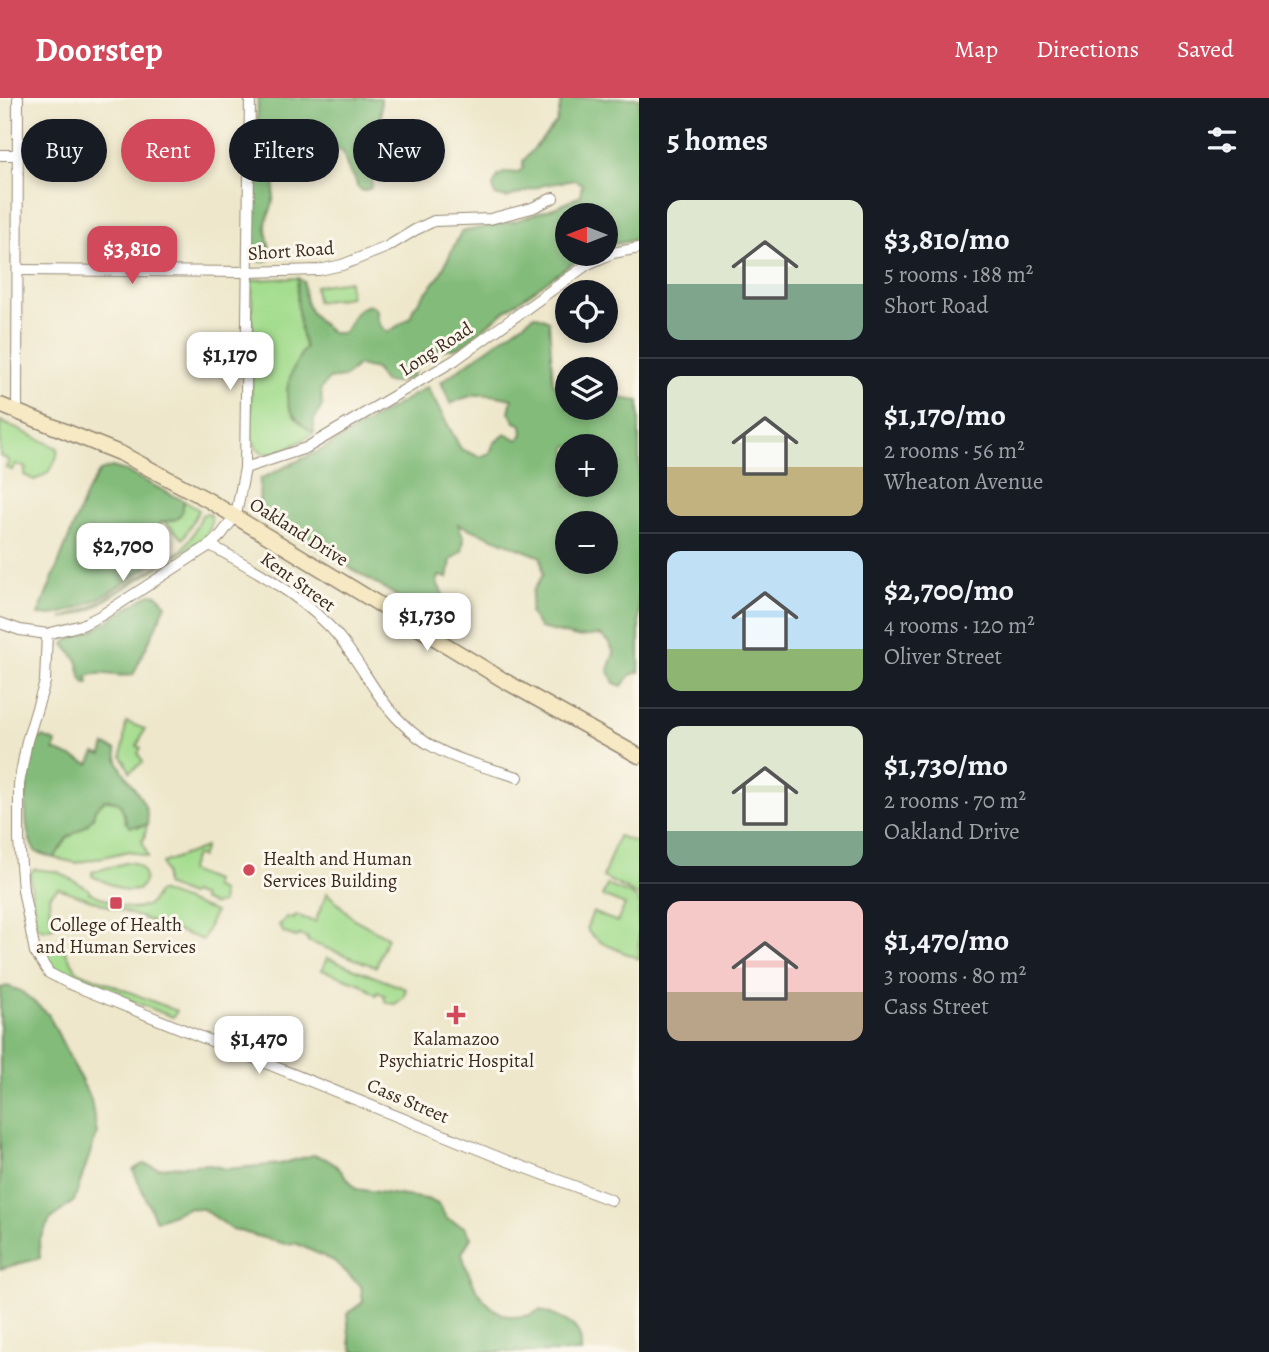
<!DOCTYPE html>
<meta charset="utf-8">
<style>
body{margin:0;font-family:Alegreya,serif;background:#20242c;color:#f1f3f6;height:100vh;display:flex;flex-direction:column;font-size:26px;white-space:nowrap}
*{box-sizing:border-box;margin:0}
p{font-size:23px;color:#9ea1a6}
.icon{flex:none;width:38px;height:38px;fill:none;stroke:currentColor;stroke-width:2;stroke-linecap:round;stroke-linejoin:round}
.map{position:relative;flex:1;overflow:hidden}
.drawer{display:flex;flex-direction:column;background:#171b24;width:630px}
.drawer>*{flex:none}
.banner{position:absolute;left:21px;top:21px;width:513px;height:63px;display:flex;gap:14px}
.needle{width:46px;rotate:270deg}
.tools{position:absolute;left:555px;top:105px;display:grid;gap:14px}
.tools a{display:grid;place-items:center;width:63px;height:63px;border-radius:50%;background:#171b24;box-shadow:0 4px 10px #0003;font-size:35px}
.price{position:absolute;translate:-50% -60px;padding:0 16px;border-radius:14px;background:#fff;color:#222;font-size:23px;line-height:46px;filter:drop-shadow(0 2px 4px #0008)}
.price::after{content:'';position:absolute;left:50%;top:42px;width:21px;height:16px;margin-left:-10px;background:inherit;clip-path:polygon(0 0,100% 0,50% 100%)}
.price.active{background:#d1495b;color:#fff}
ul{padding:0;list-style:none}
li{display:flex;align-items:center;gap:21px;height:175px;padding:0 28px}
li+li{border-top:2px solid #363941}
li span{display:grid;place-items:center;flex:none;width:196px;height:140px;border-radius:14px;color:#555}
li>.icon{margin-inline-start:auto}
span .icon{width:84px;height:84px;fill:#fffc;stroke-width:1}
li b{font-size:30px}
h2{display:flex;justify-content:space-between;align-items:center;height:84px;padding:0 28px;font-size:30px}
.pill{padding:0 24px;border-radius:32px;background:#171b24;box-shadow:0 4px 10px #0003;font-size:24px;line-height:63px}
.pill.active{background:#d1495b;color:#fff}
header{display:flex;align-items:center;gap:42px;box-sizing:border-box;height:98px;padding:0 35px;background:#d1495b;color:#fff}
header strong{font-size:33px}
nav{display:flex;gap:38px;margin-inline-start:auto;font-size:24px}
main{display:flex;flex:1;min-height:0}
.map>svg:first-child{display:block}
.green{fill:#a4dd8f;stroke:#708456;stroke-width:2}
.forest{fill:#83bc7a;stroke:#5f734c;stroke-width:2;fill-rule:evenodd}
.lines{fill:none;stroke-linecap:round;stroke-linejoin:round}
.street-casing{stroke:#948874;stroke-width:12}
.secondary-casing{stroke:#948874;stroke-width:17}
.street{stroke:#fff;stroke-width:10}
.secondary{stroke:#f7e9c3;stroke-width:14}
.poi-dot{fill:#d1495b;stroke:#fbf7ec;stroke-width:2.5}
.labels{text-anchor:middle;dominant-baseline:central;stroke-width:6;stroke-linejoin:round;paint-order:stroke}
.street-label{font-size:19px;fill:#3b2a1e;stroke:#fbf7ec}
.poi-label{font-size:19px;fill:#3b2a1e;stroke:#fbf7ec}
</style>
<header>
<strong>Doorstep</strong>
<nav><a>Map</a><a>Directions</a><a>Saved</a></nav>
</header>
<main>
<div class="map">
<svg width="639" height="1254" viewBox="0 0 639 1254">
<rect width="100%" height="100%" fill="#fbf7ec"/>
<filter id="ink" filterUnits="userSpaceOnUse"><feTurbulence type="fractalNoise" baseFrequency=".0143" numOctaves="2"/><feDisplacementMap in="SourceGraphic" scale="14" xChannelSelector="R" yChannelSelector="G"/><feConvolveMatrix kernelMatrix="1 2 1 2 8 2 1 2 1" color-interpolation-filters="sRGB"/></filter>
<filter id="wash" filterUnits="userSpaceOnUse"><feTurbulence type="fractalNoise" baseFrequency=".00686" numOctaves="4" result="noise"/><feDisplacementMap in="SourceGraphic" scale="28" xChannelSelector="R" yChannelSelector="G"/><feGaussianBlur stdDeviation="1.57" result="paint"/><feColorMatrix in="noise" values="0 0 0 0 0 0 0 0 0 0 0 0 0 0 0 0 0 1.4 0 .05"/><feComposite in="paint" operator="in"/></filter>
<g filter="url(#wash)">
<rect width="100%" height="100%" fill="#eee7cb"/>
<g class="green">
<path d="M 298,180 C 296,204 298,226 305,249 C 284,284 275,310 314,335 C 304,342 279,357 266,356 C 258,355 255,346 251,339 L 252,182 Z"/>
<path d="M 349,183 L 350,199 L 317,204 L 315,188 Z"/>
<path d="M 0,323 L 58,350 C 57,366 49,377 34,382 L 24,377 L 26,370 L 15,366 L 12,372 L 6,370 L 9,362 L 0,358 Z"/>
<path d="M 184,403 L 199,412 L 183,441 L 165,424 C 179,421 182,417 184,403 Z"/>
<path d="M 207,415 L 211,417 C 212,426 210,435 203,441 L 90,512 L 62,521 L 89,510 L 181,453 L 192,438 L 202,417 Z"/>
<path d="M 126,624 L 145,631 L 137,648 L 141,650 L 138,655 L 143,664 L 130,674 L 122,658 Z"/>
<path d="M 105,702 C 121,701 124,711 125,724 L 139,729 L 147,727 L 144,741 L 142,742 L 148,759 L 129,753 L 77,765 L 54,760 L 67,741 L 93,719 L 95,711 Z"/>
<path d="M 618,738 L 639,745 L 639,798 L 603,779 Z"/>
<path d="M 205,749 L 201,759 L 195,757 L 189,773 L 214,783 L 213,789 L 221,793 L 222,805 L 213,807 L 202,802 L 202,799 L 192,795 L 190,797 L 165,787 L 165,775 L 162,765 Z"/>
<path d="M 129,764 C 140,766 146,773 144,784 L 138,792 L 125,793 L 92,778 L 92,774 Z"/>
<path d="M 35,771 L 58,774 L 89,791 L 89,794 L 120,808 L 134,811 L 149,807 L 159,793 L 215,814 L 203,842 L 58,790 L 49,798 L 50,818 L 56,825 L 53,829 L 43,832 L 35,826 L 30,775 Z"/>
<path d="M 607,787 L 632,797 L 639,803 L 639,861 L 602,845 L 589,835 L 587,829 L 593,814 L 617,824 L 625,807 L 602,798 Z"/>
<path d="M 327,795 L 354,821 L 387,839 L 376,869 L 307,843 L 308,840 L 299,837 L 297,839 L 284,835 L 279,827 L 287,819 L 294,821 L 296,817 L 315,824 Z"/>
<path d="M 52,844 L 60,845 L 77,873 L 177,913 L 173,919 L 61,875 L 49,866 L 42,854 L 44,847 Z"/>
<path d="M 327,860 L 406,891 L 403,900 L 395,906 L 387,905 L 384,900 L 385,897 L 377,894 L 376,897 L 361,886 L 322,872 Z"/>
</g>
<g class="forest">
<path d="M 258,0 L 381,0 L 381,27 L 367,33 L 365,44 L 376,58 L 371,90 L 363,93 L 357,89 C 357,79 351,77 347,68 C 345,62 345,58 342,52 L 331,53 L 316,69 L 311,70 L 307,66 L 305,48 C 269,48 278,84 272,108 C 270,115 266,120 266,128 C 266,140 272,148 269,161 L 263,164 L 256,162 L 252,148 Z"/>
<path d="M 562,0 L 639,0 L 639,141 L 606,148 L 606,117 L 567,117 L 567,156 L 586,156 L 506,212 L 459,250 L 425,253 L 411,280 L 393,285 L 384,284 L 375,271 L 358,267 L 345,279 L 329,281 L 321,291 L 322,308 L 314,322 L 314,335 C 274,310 285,284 305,249 C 298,226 296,204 298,180 L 304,184 C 303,210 313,219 332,235 L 343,235 C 353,223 353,209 371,207 L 377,212 C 377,223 378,228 388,234 L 410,220 L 414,209 L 439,179 L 461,134 L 515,123 L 559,108 L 580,98 L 582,86 L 575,82 L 544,87 L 506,100 L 495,97 L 493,88 L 498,78 L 506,74 L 517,75 L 523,70 L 523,63 L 557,24 Z"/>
<path d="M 535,217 L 549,223 L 553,285 L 560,292 L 567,286 L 567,310 L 606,310 L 606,273 L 619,300 L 639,303 L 639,574 L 630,577 L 622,588 L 614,585 L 608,572 L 614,555 L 609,544 L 600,537 L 577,539 L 540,530 L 530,515 L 533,493 L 543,477 L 541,459 L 458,426 L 464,441 L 462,453 L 451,462 L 448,480 L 439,478 L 437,485 L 443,496 L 439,513 L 432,519 L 262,417 L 259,412 L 260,381 L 323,351 L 427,289 L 461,351 L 480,359 L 490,355 L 494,345 L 506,336 L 518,342 L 523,336 L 522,327 L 515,324 L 509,314 L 512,301 C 488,295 472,294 451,306 L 441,284 ZM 606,348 L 606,387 L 567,387 L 567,348 ZM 606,425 L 606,464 L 567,464 L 567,425 Z"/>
<path d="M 112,369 L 125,373 L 184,403 L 182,414 L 177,421 L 162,424 L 153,433 L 161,449 L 166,450 L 170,454 C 133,477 83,521 38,517 L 87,394 L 100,373 Z"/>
<path d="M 150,496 L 158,497 L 166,507 L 133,577 C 117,580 103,572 87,578 L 89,586 L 86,586 L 82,581 L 77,562 L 64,546 L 68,542 L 94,532 Z"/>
<path d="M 43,639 L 56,644 L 54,652 L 89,666 L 95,655 L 102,657 L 105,647 L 116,652 C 117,680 152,698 147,727 L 130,729 C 119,718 129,701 105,702 L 95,711 L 93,719 L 86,728 L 67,740 L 54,760 L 36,754 C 19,732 26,666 37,642 Z"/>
<path d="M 8,888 L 21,893 L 48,916 L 91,1002 L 97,1035 L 74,1103 L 50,1122 L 39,1143 L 40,1160 L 0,1171 L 0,890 Z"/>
<path d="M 313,1057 C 335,1061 342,1074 356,1091 L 427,1101 L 438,1106 L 447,1121 L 463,1128 L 471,1139 L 462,1155 C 469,1183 489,1225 525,1218 C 530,1218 536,1214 540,1212 C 564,1222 583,1224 581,1254 L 354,1254 L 350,1245 L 347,1216 L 363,1204 L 361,1188 L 334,1163 L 295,1145 L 285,1146 L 232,1131 L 203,1111 L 188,1110 L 156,1123 L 133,1072 L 143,1066 L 159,1070 L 206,1066 L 226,1071 L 280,1066 Z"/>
</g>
</g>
<g filter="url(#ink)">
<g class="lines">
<defs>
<g id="street">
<path d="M 0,57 L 18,57"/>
<path d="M 18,172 L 247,174 L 319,172 L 342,167 L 387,149 L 415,132 L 434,123 L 490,121 L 532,110 L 553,100"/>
<path d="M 17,314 L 18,0"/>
<path d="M 245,370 L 306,350 L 455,262 L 588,166 L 613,155 L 639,150"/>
<path d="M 210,447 C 251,469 297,495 329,528 C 348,547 361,571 376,593 C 416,653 454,660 518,679"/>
<path d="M 0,525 L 20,532 L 47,536 L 82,527 L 102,517 L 210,447 L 221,437 L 236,417 L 245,370 L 250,0"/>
<path d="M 47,536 L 45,584 L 27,643 L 19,686 L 19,742 L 23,792 L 35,854 L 49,875 L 68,885 L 505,1062 L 611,1102"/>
</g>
<path id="secondary" d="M 0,307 L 122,356 L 208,402 L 505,583 L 639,658"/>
</defs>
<use href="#street" class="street-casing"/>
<use href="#secondary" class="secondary-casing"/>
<use href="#street" class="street"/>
<use href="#secondary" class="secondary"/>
</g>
</g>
<g class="poi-dot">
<circle cx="249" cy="772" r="7"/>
<rect x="109" y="798" width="14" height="14" rx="3.5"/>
<path d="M452.5 906.5h7v7h7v7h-7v7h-7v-7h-7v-7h7z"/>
</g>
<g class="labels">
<g class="street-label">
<text transform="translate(291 153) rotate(-4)">Short Road</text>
<text transform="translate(436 251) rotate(-33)">Long Road</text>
<text transform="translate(299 434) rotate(32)">Oakland Drive</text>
<text transform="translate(298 484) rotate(36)">Kent Street</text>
<text transform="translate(408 1003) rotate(23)">Cass Street</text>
</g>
<g class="poi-label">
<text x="263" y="761" text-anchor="start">Health and Human<tspan x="263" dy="22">Services Building</tspan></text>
<text x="116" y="827">College of Health<tspan x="116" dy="22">and Human Services</tspan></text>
<text x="456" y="941">Kalamazoo<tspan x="456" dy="22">Psychiatric Hospital</tspan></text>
</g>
</g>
</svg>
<div class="tools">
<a><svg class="needle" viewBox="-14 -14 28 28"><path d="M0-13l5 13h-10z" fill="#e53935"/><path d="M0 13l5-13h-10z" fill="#9ea1a6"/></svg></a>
<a><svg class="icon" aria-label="locate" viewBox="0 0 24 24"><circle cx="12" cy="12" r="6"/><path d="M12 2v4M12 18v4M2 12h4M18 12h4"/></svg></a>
<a><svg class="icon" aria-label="layers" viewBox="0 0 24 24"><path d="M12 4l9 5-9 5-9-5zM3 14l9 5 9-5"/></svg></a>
<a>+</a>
<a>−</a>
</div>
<b class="price active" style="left:132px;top:188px">$3,810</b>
<b class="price" style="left:230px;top:294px">$1,170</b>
<b class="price" style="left:123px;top:485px">$2,700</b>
<b class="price" style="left:427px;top:555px">$1,730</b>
<b class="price" style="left:259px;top:978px">$1,470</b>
<div class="banner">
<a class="pill">Buy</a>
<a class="pill active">Rent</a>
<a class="pill">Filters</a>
<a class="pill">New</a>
</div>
</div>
<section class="drawer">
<h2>5 homes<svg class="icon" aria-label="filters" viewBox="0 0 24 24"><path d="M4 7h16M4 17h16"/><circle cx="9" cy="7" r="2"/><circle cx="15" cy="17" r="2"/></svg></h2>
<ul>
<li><span style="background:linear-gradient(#dfe7d0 60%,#7fa58c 0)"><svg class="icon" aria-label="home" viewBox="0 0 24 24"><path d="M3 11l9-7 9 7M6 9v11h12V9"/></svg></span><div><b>$3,810/mo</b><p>5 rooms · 188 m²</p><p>Short Road</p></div></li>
<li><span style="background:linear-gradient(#dfe7d0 65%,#c2b280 0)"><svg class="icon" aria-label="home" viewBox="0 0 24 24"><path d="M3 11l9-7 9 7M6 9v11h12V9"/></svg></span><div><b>$1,170/mo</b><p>2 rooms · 56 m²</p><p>Wheaton Avenue</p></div></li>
<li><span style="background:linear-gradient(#bfe0f5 70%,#8fb573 0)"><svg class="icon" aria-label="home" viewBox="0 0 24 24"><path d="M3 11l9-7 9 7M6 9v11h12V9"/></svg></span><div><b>$2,700/mo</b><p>4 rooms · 120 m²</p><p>Oliver Street</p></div></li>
<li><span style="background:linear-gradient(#dfe7d0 75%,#7fa58c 0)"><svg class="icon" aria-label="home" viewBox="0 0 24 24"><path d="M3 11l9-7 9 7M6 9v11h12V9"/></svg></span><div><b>$1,730/mo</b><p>2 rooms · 70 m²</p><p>Oakland Drive</p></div></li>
<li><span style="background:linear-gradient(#f6c9c9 65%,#b9a48a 0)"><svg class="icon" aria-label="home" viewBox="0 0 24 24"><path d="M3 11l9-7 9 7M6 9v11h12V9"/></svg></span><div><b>$1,470/mo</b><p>3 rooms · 80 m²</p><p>Cass Street</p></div></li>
</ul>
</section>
</main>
